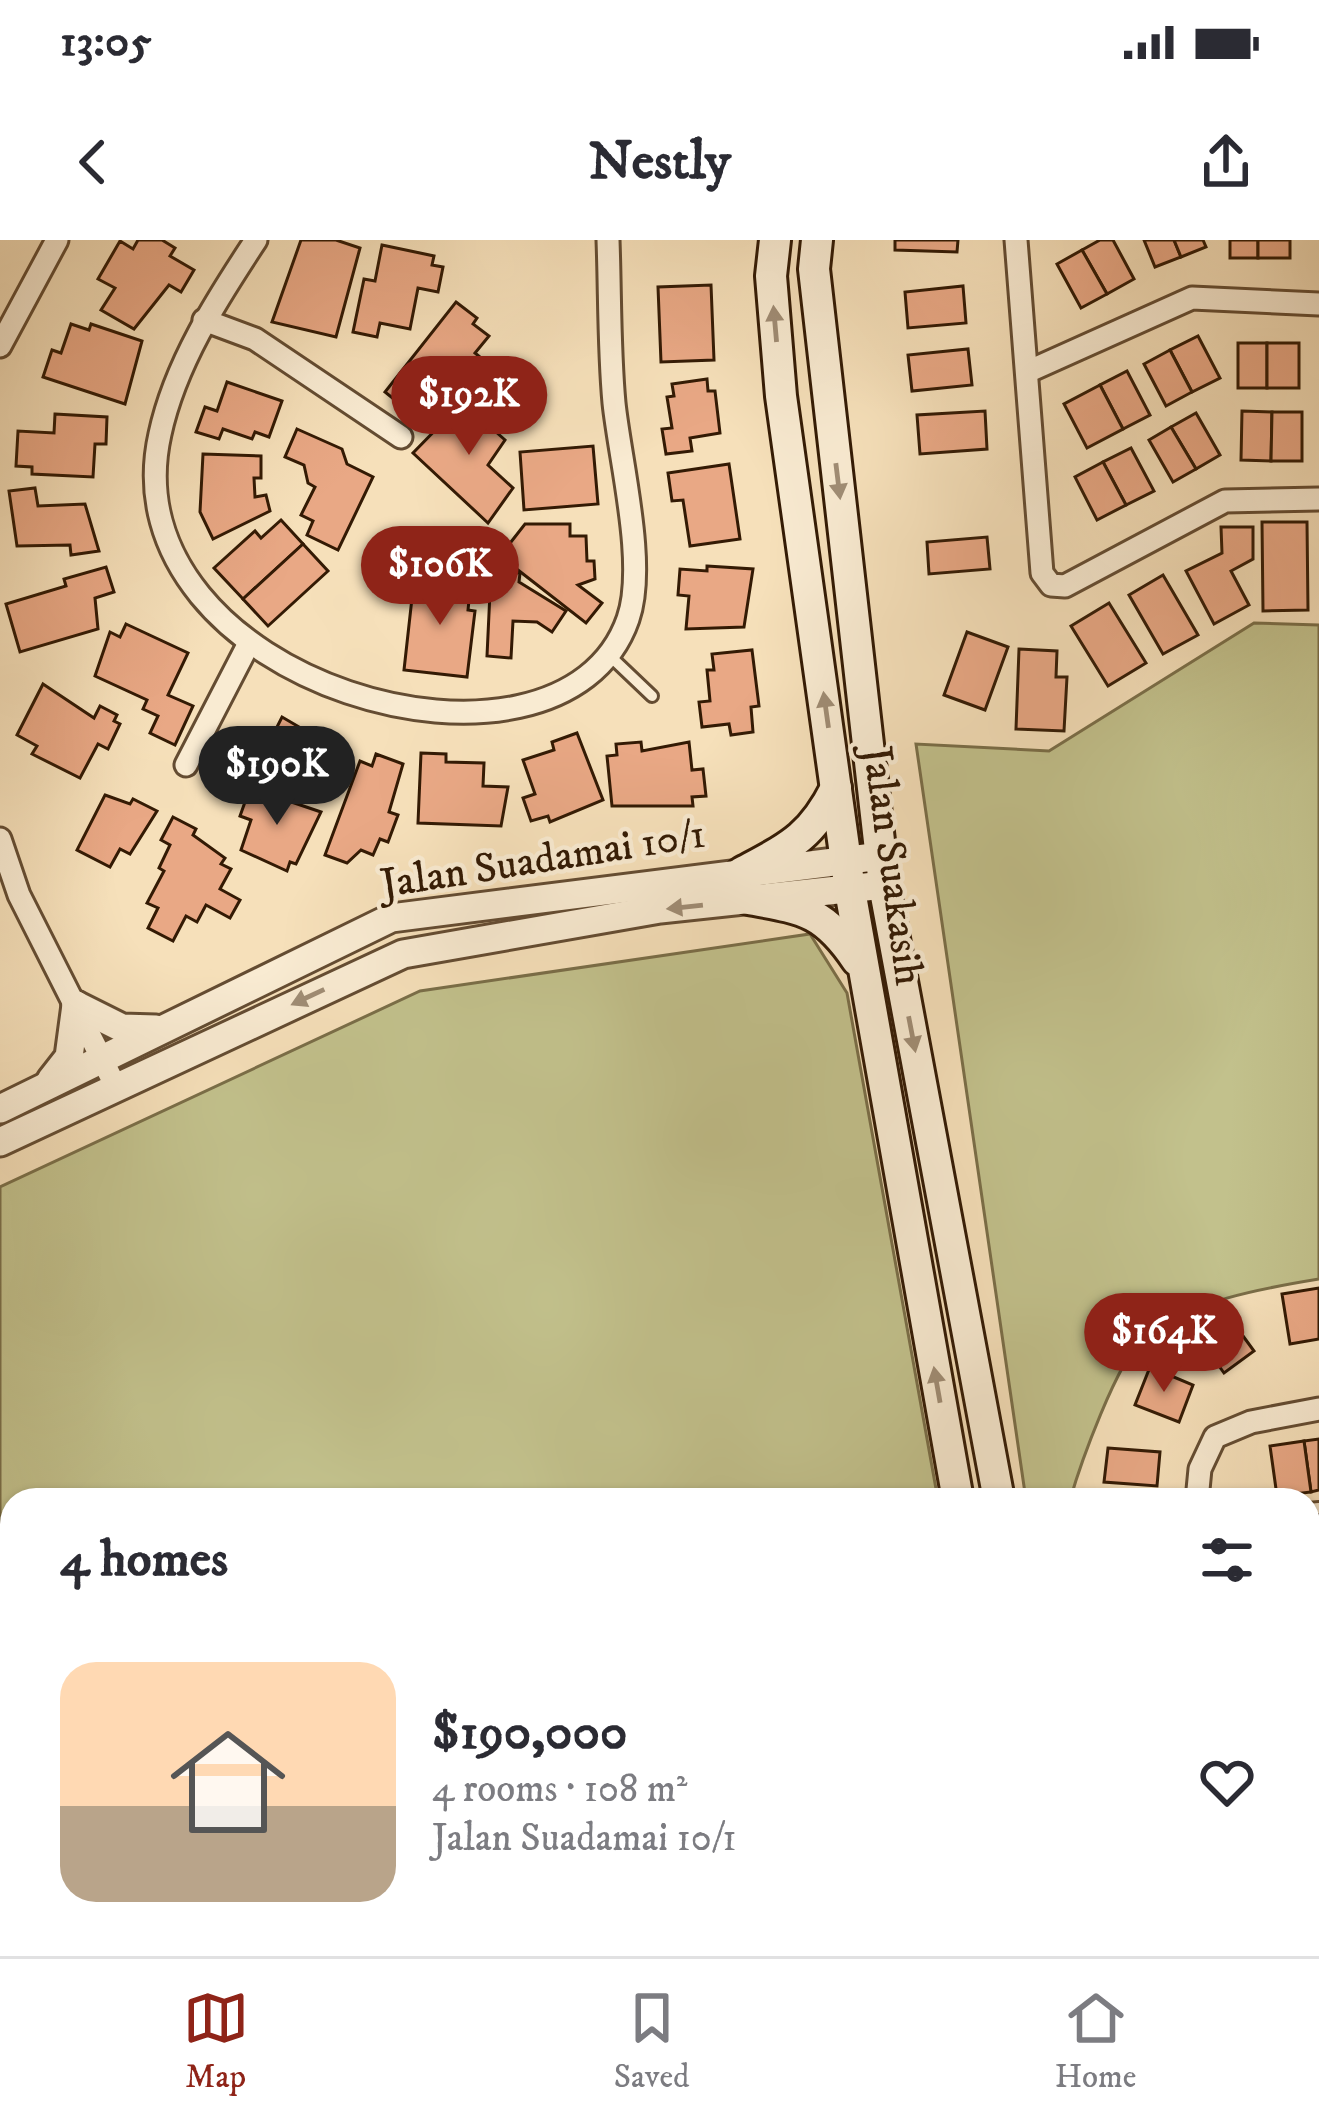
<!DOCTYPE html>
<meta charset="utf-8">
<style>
body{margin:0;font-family:"IM FELL DW Pica",serif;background:#f7f7f7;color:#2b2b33;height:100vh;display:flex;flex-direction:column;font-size:45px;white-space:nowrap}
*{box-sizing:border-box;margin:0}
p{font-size:39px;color:#7c7c81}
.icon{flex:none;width:66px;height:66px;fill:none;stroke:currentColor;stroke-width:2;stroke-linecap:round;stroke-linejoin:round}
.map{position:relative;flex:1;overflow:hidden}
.panel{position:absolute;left:0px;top:1248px;width:1320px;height:468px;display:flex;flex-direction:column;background:#fff;border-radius:36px 36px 0 0;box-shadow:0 3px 9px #0004}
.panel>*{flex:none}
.price{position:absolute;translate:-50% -102px;padding:0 27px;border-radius:42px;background:#8f2418;color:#fff;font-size:39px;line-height:78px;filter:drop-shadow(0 3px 6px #0008)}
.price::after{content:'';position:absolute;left:50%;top:72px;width:36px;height:27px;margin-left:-18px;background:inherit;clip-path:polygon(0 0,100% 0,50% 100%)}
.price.selected{background:#222;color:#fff}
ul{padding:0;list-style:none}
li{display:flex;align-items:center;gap:36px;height:300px;padding:0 60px}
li+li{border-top:3px solid #e1e1e2}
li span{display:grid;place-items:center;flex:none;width:336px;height:240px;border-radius:36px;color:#555}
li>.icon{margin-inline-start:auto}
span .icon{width:144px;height:144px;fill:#fffc;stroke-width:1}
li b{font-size:51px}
h2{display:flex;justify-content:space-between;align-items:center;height:144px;padding:0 60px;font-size:51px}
.status{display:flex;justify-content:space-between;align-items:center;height:84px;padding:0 60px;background:#fff;direction:ltr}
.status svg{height:33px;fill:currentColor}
header{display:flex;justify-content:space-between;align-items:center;height:156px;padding:0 60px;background:#fff;font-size:54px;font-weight:800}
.tabs{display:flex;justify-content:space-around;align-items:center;height:168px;border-top:3px solid #e1e1e2;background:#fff;font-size:33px;color:#7c7c81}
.tabs a{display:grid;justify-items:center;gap:6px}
.tabs .selected{color:#8f2418}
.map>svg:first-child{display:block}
.green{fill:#c2c18c;stroke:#7a6e48;stroke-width:3}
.building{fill:#e9a885;stroke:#331a04;stroke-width:3}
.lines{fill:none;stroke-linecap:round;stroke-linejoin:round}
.service-casing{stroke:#644c32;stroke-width:16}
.minor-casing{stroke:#644c32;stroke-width:27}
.tertiary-casing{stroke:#644c32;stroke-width:33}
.secondary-casing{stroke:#331a04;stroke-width:36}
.service{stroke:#f9ebd2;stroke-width:10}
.minor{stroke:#f9ebd2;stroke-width:21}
.tertiary{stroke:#f9ebd2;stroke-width:27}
.secondary{stroke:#f9ebd2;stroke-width:30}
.oneway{fill:#a08d75}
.labels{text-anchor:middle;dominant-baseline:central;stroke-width:9;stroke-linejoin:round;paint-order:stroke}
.street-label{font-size:42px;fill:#331a04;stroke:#f9ebd2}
</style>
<div class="status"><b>13:05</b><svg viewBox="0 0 49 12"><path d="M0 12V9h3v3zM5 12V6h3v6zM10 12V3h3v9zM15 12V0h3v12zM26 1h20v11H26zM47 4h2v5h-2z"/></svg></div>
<header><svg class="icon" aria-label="back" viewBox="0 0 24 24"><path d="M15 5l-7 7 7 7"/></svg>Nestly<svg class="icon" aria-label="share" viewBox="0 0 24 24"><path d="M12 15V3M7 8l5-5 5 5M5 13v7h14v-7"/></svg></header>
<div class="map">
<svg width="1319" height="1716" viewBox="0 0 1319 1716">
<rect width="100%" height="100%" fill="#f6e0ba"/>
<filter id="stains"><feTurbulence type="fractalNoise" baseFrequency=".00167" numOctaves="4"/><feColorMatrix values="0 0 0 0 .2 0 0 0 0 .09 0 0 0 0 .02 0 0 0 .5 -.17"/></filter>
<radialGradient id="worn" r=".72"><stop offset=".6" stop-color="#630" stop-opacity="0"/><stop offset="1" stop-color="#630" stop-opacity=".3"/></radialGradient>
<g class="green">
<path d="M 1254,383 L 1319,385 L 1319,1039 C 1264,1048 1187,1061 1143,1099 C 1117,1121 1080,1225 1070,1260 L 1026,1260 L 916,504 L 1049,511 Z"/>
<path d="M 810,694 L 847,753 L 938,1260 L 12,1260 L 12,1704 L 1018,1704 L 1020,1716 L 0,1716 L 0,947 L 420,751 Z"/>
</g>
<g class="building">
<path d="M 138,0 L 162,0 L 175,8 L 170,16 L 194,30 L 181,52 L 169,45 L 134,89 L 101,70 L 115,48 L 98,39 L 120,1 L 133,9 Z"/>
<path d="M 301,0 L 336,0 L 360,8 L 336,97 L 272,82 Z"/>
<path d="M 895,0 L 958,0 L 957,12 L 895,10 Z"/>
<path d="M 1100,0 L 1113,0 L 1134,39 L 1107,54 L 1082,10 Z"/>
<path d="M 1144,0 L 1174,0 L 1181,17 L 1155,27 Z"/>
<path d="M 1174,0 L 1203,0 L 1206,7 L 1181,17 Z"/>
<rect x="1230" y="0" width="28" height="18"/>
<rect x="1258" y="0" width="32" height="18"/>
<path d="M 382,5 L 434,16 L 432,25 L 443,27 L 438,52 L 418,48 L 410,89 L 380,83 L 377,97 L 353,92 L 364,39 L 375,41 Z"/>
<path d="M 1082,10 L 1107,54 L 1081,68 L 1057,24 Z"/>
<path d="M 711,45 L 714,120 L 661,122 L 658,47 Z"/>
<path d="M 963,46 L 966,83 L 908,88 L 905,52 Z"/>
<path d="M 456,62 L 477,78 L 473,84 L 489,96 L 475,113 L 486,122 L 468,145 L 457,136 L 443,155 L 420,137 L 400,164 L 385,152 Z"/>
<path d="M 71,84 L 89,90 L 91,84 L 142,101 L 125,164 L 43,137 L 52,110 L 61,113 Z"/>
<path d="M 1198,96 L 1220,138 L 1192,152 L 1170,110 Z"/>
<rect x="1238" y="103" width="29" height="45"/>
<rect x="1267" y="103" width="32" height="45"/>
<path d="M 968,109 L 972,145 L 912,151 L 908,115 Z"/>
<path d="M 1170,110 L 1192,152 L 1166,166 L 1144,124 Z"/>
<path d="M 1127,131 L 1150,175 L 1123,189 L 1100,145 Z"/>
<path d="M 707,139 L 708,151 L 715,151 L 720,193 L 690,198 L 692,211 L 666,214 L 662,189 L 672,188 L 667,157 L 674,156 L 672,144 Z"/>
<path d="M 227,142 L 282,161 L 269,197 L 255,192 L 252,199 L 223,189 L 219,199 L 196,192 L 205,167 L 217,171 Z"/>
<path d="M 1100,145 L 1123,189 L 1087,208 L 1064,164 Z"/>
<path d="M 489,158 L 509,177 L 495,191 L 505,200 L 488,225 L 513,248 L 488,283 L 413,213 L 452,173 L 464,184 Z"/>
<path d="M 985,171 L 987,209 L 920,214 L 917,175 Z"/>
<path d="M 1242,171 L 1272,172 L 1271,221 L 1241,220 Z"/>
<path d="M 1272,172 L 1302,172 L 1302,221 L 1271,221 Z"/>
<path d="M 1196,173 L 1220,215 L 1196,229 L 1171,187 Z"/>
<path d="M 55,174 L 107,177 L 106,204 L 95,204 L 93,237 L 32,234 L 32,227 L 16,226 L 18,191 L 54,193 Z"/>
<path d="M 1171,187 L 1196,229 L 1173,242 L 1149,200 Z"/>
<path d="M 297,189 L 342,209 L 347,224 L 373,237 L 338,310 L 307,295 L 313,281 L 301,275 L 315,247 L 308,243 L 304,225 L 285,217 Z"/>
<path d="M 593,206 L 598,264 L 524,270 L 520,212 Z"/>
<path d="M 1131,208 L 1154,251 L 1126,265 L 1103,222 Z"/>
<path d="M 203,214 L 261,216 L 261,238 L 254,238 L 255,257 L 266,255 L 270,271 L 213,299 L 200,272 Z"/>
<path d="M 1103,222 L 1126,265 L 1097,280 L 1075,237 Z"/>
<path d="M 729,224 L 740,299 L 690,306 L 683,260 L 672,261 L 668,233 Z"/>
<path d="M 35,248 L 38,266 L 85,264 L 99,311 L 71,315 L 70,305 L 17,306 L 9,251 Z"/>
<path d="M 281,280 L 303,304 L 243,359 L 214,328 L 255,291 L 261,298 Z"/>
<path d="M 1262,282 L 1307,282 L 1308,370 L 1263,371 Z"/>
<path d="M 525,284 L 570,284 L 570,296 L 586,296 L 587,321 L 594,321 L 595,339 L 578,345 L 602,363 L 586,383 L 500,316 Z"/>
<path d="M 1221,287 L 1253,287 L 1253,319 L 1231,331 L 1249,365 L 1214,384 L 1186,331 L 1222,313 Z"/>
<path d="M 987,297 L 990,329 L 929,334 L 927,302 Z"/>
<path d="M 303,304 L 328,331 L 268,386 L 243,359 Z"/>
<path d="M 707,326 L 753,329 L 744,387 L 686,389 L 689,356 L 678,355 L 680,329 L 707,331 Z"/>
<path d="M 106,327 L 114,352 L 95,358 L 98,389 L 20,412 L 6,364 L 66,346 L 64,339 Z"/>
<path d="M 491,331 L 520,333 L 519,342 L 566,371 L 552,392 L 537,382 L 513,381 L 511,418 L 487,416 Z"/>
<path d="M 1163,335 L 1198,395 L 1163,414 L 1129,355 Z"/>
<path d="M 448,338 L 471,341 L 468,370 L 475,371 L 467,437 L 404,430 L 414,340 L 448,344 Z"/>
<path d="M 1109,363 L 1146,423 L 1108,446 L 1071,386 Z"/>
<path d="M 126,384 L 188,413 L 168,455 L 193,466 L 175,505 L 150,493 L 158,476 L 143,469 L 147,460 L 95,436 L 110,392 L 120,397 Z"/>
<path d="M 967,392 L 1008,407 L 985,470 L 944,455 Z"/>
<path d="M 1019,409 L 1057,411 L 1056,437 L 1067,437 L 1064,491 L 1016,489 Z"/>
<path d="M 752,410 L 759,466 L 751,467 L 753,492 L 731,495 L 729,484 L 702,487 L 699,462 L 710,461 L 707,430 L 714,430 L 712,414 Z"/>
<path d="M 43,444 L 94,478 L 100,466 L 117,475 L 114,481 L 120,484 L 108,509 L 98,504 L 80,538 L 32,514 L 37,506 L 17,495 Z"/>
<path d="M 282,477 L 335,508 L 326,526 L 336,531 L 326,552 L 270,526 L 267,534 L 244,523 L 256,497 L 269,503 Z"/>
<path d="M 577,493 L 603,560 L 550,582 L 548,576 L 531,581 L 523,558 L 535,554 L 523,520 L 554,510 L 552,502 Z"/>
<path d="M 641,502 L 642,511 L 689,502 L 692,530 L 703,529 L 706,556 L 692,557 L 693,566 L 612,566 L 607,516 L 617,515 L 616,504 Z"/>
<path d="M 421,513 L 446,514 L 446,522 L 484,523 L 483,546 L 508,547 L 501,586 L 418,583 Z"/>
<path d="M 376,514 L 403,524 L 389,572 L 398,575 L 388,602 L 380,599 L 373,615 L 361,610 L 347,623 L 325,615 L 360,521 L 372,526 Z"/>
<path d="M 250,548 L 321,572 L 296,624 L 290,622 L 287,631 L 241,610 L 251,580 L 240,576 Z"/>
<path d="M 105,555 L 130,564 L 133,559 L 157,571 L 130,614 L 120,609 L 110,627 L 77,610 Z"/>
<path d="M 173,577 L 196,589 L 193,595 L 225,618 L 221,624 L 231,629 L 220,649 L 240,660 L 230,678 L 206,665 L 197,682 L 186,676 L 173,701 L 148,688 L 158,668 L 147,663 L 164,631 L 159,628 L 170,605 L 161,600 Z"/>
<path d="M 1319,1048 L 1319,1099 L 1290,1104 L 1282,1054 Z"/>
<path d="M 1224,1070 L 1254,1111 L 1224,1133 L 1194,1091 Z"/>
<path d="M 1150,1127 L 1193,1145 L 1179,1182 L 1135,1165 Z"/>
<path d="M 1319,1199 L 1319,1250 L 1311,1252 L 1304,1201 Z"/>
<path d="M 1304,1201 L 1311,1252 L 1277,1256 L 1270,1206 Z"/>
<path d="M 1108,1208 L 1160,1212 L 1157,1246 L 1104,1242 Z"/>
<path d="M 1319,1264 L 1319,1315 L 1308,1317 L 1308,1266 Z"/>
<path d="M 1319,1399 L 1319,1449 L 1312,1450 L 1308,1401 Z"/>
<path d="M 1319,1464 L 1319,1512 L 1308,1514 L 1308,1465 Z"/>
<path d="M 1319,1618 L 1319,1667 L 1308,1669 L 1308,1619 Z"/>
</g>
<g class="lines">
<defs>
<g id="service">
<path d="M 610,416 L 652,456"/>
<path d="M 1308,1269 L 1319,1268"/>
<path d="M 1308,1470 L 1319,1468"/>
</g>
<g id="minor">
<path d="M 256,0 C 217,59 175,124 160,194 C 104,443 561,572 628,379 C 647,325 620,221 614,163 C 609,109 610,54 608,0"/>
<path d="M 1016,0 L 1042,333 L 1051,345 L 1065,346 L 1225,261 L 1319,259"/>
<path d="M 204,80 L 255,99 L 401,197"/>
<path d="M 0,106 L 57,0"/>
<path d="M 1027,132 L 1192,58 L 1319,64"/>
<path d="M 186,525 L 248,405"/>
<path d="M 0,599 L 19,655 L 115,845"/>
<path d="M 1197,1260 L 1200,1229 L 1215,1197 L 1251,1182 L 1319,1169"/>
<path d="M 1308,1364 L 1319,1363"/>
<path d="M 1308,1563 L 1319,1562"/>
</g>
<g id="tertiary">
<path d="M 76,765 L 122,788 L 156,789"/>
<path d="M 51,840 L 69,817 L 76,765"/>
<path d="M 0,869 L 391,678 L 881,616"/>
<path d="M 0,902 L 403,714 L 660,669 L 884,645"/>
</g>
<g id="secondary">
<path d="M 775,0 L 771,36 L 781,156 L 850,650 L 958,1260"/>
<path d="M 817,0 L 814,29 L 884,645 L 999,1260"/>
<path d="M 741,633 C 789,607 811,598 836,548"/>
<path d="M 749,659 C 804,669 824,671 857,720"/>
<path d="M 1037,1704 L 1040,1716"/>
<path d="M 1081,1704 L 1083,1716"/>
</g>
</defs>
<use href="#service" class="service-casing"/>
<use href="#minor" class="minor-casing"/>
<use href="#tertiary" class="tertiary-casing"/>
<use href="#secondary" class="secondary-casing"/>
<use href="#service" class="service"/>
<use href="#minor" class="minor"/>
<use href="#tertiary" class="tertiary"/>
<use href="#secondary" class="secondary"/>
</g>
<defs><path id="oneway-solid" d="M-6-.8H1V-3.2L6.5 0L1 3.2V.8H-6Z" transform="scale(3)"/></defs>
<g class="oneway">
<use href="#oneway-solid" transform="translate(775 84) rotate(-95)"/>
<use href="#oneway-solid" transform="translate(838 241) rotate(83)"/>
<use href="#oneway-solid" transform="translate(826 470) rotate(-98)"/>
<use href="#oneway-solid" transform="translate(685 667) rotate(174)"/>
<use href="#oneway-solid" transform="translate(308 757) rotate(155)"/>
<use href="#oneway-solid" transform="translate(912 794) rotate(79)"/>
<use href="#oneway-solid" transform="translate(937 1145) rotate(-100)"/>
</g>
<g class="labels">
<g class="street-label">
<text transform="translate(543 620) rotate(-9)">Jalan Suadamai 10/1</text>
<text transform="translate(892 626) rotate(82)">Jalan Suakasih</text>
</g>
</g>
<rect width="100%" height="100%" filter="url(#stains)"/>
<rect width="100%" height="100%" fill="url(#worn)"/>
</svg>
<b class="price" style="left:469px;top:218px">$192K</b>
<b class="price" style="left:440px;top:388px">$106K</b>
<b class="price selected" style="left:277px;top:588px">$190K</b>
<b class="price" style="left:1164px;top:1155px">$164K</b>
<section class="panel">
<h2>4 homes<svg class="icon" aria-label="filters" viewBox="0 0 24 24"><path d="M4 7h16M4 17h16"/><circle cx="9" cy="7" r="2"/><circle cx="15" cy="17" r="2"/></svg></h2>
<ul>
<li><span style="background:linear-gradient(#ffd9b3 60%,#b9a48a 0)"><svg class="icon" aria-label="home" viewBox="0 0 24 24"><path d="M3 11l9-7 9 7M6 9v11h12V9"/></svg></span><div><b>$190,000</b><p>4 rooms · 108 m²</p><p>Jalan Suadamai 10/1</p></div><svg class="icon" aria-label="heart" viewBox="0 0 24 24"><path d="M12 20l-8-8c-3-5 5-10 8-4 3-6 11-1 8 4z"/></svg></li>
</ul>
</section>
</div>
<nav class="tabs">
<a class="selected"><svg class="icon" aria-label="map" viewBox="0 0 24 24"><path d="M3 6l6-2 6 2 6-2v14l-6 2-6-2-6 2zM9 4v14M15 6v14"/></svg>Map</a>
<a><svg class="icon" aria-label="saved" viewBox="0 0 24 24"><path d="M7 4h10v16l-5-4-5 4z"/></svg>Saved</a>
<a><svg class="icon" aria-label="home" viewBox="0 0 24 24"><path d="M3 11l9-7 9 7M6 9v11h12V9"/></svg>Home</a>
</nav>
